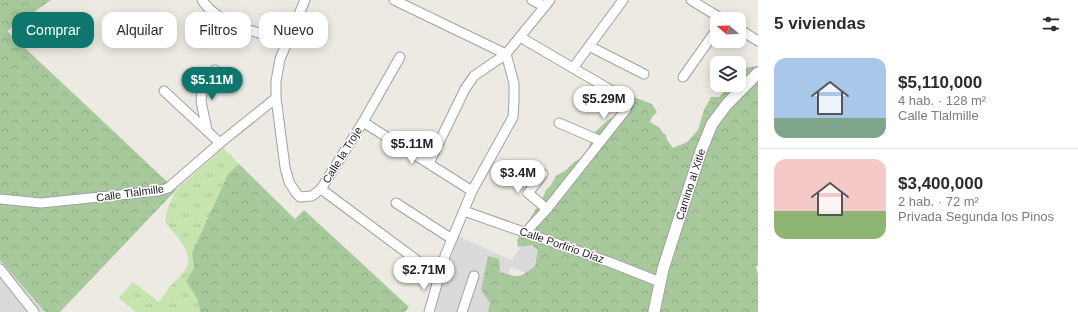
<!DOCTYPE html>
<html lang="es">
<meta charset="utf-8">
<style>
body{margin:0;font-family:Helvetica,sans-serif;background:#f2f2f3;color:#2b2b33;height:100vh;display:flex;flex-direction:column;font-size:15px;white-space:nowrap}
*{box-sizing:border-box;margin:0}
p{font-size:13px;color:#7c7c81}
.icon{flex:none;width:22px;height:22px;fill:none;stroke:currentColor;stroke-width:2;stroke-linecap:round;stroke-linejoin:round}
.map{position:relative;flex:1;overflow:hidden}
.side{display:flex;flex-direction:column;background:#fff;width:320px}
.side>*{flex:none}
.guide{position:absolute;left:12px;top:12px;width:380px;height:36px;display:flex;gap:8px}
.needle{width:26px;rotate:289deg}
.controls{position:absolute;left:710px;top:12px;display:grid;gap:8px}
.controls a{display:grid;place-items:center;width:36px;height:36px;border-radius:8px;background:#fff;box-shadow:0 2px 10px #0003;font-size:20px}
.price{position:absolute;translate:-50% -34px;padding:0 9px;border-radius:14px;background:#fff;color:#222;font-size:13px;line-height:26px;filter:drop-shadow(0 1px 2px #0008)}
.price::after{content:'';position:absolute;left:50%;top:24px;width:12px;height:9px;margin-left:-6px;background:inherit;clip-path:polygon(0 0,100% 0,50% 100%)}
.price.on{background:#0f766e;color:#fff}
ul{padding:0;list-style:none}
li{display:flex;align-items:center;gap:12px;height:100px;padding:0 16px}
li+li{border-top:1px solid #e1e1e2}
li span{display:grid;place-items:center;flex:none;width:112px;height:80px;border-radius:12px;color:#555}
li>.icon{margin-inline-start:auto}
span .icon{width:48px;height:48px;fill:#fffc;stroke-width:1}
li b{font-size:17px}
h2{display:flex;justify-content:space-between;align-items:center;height:48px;padding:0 16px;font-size:17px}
.chip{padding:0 14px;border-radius:12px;background:#fff;box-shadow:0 2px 10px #0003;font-size:14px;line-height:36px}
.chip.on{background:#0f766e;color:#fff}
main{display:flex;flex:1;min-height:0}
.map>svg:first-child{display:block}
.residential{fill:#dbdada}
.grass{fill:url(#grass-tufts)}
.forest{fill:url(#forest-crowns)}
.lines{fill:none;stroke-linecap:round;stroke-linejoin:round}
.minor-casing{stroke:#a1a1a1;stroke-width:11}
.tertiary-casing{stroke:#a1a1a1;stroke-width:13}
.minor{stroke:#fff;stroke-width:9}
.tertiary{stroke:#fff;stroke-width:11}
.labels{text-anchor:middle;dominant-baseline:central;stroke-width:3;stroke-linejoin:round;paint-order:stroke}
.street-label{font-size:11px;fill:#1d1d1d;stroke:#fff}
</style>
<main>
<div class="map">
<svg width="758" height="312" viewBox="0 0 758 312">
<defs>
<pattern id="grass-tufts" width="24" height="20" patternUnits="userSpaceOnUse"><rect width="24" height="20" fill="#c6e4ad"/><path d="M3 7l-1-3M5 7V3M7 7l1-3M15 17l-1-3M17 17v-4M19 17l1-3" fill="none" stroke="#aac394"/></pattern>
<pattern id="forest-crowns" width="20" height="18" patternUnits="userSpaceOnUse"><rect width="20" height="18" fill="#a7c99b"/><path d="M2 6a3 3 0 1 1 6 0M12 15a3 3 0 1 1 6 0" fill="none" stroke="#8fac85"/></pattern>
</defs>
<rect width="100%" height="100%" fill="#edeae3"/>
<g class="residential">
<path d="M 458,236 L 511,260 L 529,237 L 561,250 L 545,280 L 511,267 L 491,312 L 434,312 Z"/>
<path d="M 0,260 L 45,312 L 0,312 Z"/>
</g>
<path class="grass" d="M 223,148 L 239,164 L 228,174 L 192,253 L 194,268 L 186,281 L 198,300 L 200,312 L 136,312 L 119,298 L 133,282 L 159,302 C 163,297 165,293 168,289 C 173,282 181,277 185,270 C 197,254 174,234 165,222 L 168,207 L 176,190 Z"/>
<g class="forest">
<path d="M 0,0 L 51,0 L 7,31 L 176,190 L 60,312 L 45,312 L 0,260 Z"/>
<path d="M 739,64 L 745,68 L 758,66 L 758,265 L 756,267 L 758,275 L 758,312 L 488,312 L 490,303 L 481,290 L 488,256 L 499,259 L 500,272 C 521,278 517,279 535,266 L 538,250 L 532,245 L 518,247 L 517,240 L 543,197 L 546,190 L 551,185 L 556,176 L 566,170 L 574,162 L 582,158 L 588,149 L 594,133 L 608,120 L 623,111 L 631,96 L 652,104 L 657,112 L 652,117 L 650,122 L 660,128 L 662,132 L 666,135 L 667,140 L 673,148 L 687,142 L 698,130 L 704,110 L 711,97 L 719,97 L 724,92 L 722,88 L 723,85 L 739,85 Z"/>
<path d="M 239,164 L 295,219 L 304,210 L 409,307 L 405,312 L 272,312 L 270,311 L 269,312 L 200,312 L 198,300 L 186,281 L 194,268 L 192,253 L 228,174 Z"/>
</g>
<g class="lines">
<defs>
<g id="minor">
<path d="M 202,0 C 218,25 260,33 287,41"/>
<path d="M 305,0 L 280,59 L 276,81 L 276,98 L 285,167 L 289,182 L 296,193 L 300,197 L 312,196 L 321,189 L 438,276"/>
<path d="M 394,0 L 506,54 L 514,83 L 514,101 L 513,117 L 472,191 L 445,256 L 429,312"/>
<path d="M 532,0 L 544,6"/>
<path d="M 691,0 L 722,19"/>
<path d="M 739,29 L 758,41"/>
<path d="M 520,37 L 626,99 C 628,105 628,108 624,112 L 547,209 L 525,233"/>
<path d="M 589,46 L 644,74"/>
<path d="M 573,68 L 623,0"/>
<path d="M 683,77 L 717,29"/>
<path d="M 164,91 L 220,143"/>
<path d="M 363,122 L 472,191"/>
<path d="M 559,123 L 601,141"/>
<path d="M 207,130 L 201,101 L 202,89 L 215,70"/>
<path d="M 429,163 L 465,89 L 474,76 L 506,54 L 550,0"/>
<path d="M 543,174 L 528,193 L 547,209"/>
<path d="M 321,189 L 363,122 L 400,57"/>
<path d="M 0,199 L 41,203 L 158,191 L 168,188 L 220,143 L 276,98"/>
<path d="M 396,203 L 452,239"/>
<path d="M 464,211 L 612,263 L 660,282"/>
<path d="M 0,269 L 34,312"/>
<path d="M 462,312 L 474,276"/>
</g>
<g id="tertiary">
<path id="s1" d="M 654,312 L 663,269 L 701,151 L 712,124 L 727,104 L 758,73"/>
</g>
</defs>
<use href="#minor" class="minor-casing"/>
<use href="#tertiary" class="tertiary-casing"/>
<use href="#minor" class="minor"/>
<use href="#tertiary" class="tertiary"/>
</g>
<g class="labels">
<g class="street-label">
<text transform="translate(342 155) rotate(-58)">Calle la Troje</text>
<text stroke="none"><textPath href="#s1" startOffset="133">Camino al Xitle</textPath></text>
<text transform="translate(130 193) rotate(-8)">Calle Tlalmille</text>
<text transform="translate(562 245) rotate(19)">Calle Porfirio Díaz</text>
</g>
</g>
</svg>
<div class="controls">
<a><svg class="needle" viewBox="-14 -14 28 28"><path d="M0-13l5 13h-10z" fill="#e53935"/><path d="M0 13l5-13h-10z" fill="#7c7c81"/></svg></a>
<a><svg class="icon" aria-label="layers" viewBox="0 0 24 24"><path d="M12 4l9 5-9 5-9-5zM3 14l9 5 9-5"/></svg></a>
</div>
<b class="price on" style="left:212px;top:101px">$5.11M</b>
<b class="price" style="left:604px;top:120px">$5.29M</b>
<b class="price" style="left:412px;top:165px">$5.11M</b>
<b class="price" style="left:518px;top:194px">$3.4M</b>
<b class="price" style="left:424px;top:291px">$2.71M</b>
<div class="guide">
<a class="chip on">Comprar</a>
<a class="chip">Alquilar</a>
<a class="chip">Filtros</a>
<a class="chip">Nuevo</a>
</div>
</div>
<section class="side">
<h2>5 viviendas<svg class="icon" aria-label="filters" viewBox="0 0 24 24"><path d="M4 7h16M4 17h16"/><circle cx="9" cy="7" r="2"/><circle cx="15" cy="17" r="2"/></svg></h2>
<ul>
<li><span style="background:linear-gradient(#a9c7e8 75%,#7fa58c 0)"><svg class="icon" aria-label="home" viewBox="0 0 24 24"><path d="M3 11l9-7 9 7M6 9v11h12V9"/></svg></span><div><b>$5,110,000</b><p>4 hab. · 128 m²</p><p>Calle Tlalmille</p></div></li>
<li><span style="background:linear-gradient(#f6c9c9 65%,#8fb573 0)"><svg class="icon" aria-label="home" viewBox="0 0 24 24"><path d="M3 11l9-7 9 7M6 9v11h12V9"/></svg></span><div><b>$3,400,000</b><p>2 hab. · 72 m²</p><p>Privada Segunda los Pinos</p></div></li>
</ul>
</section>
</main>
